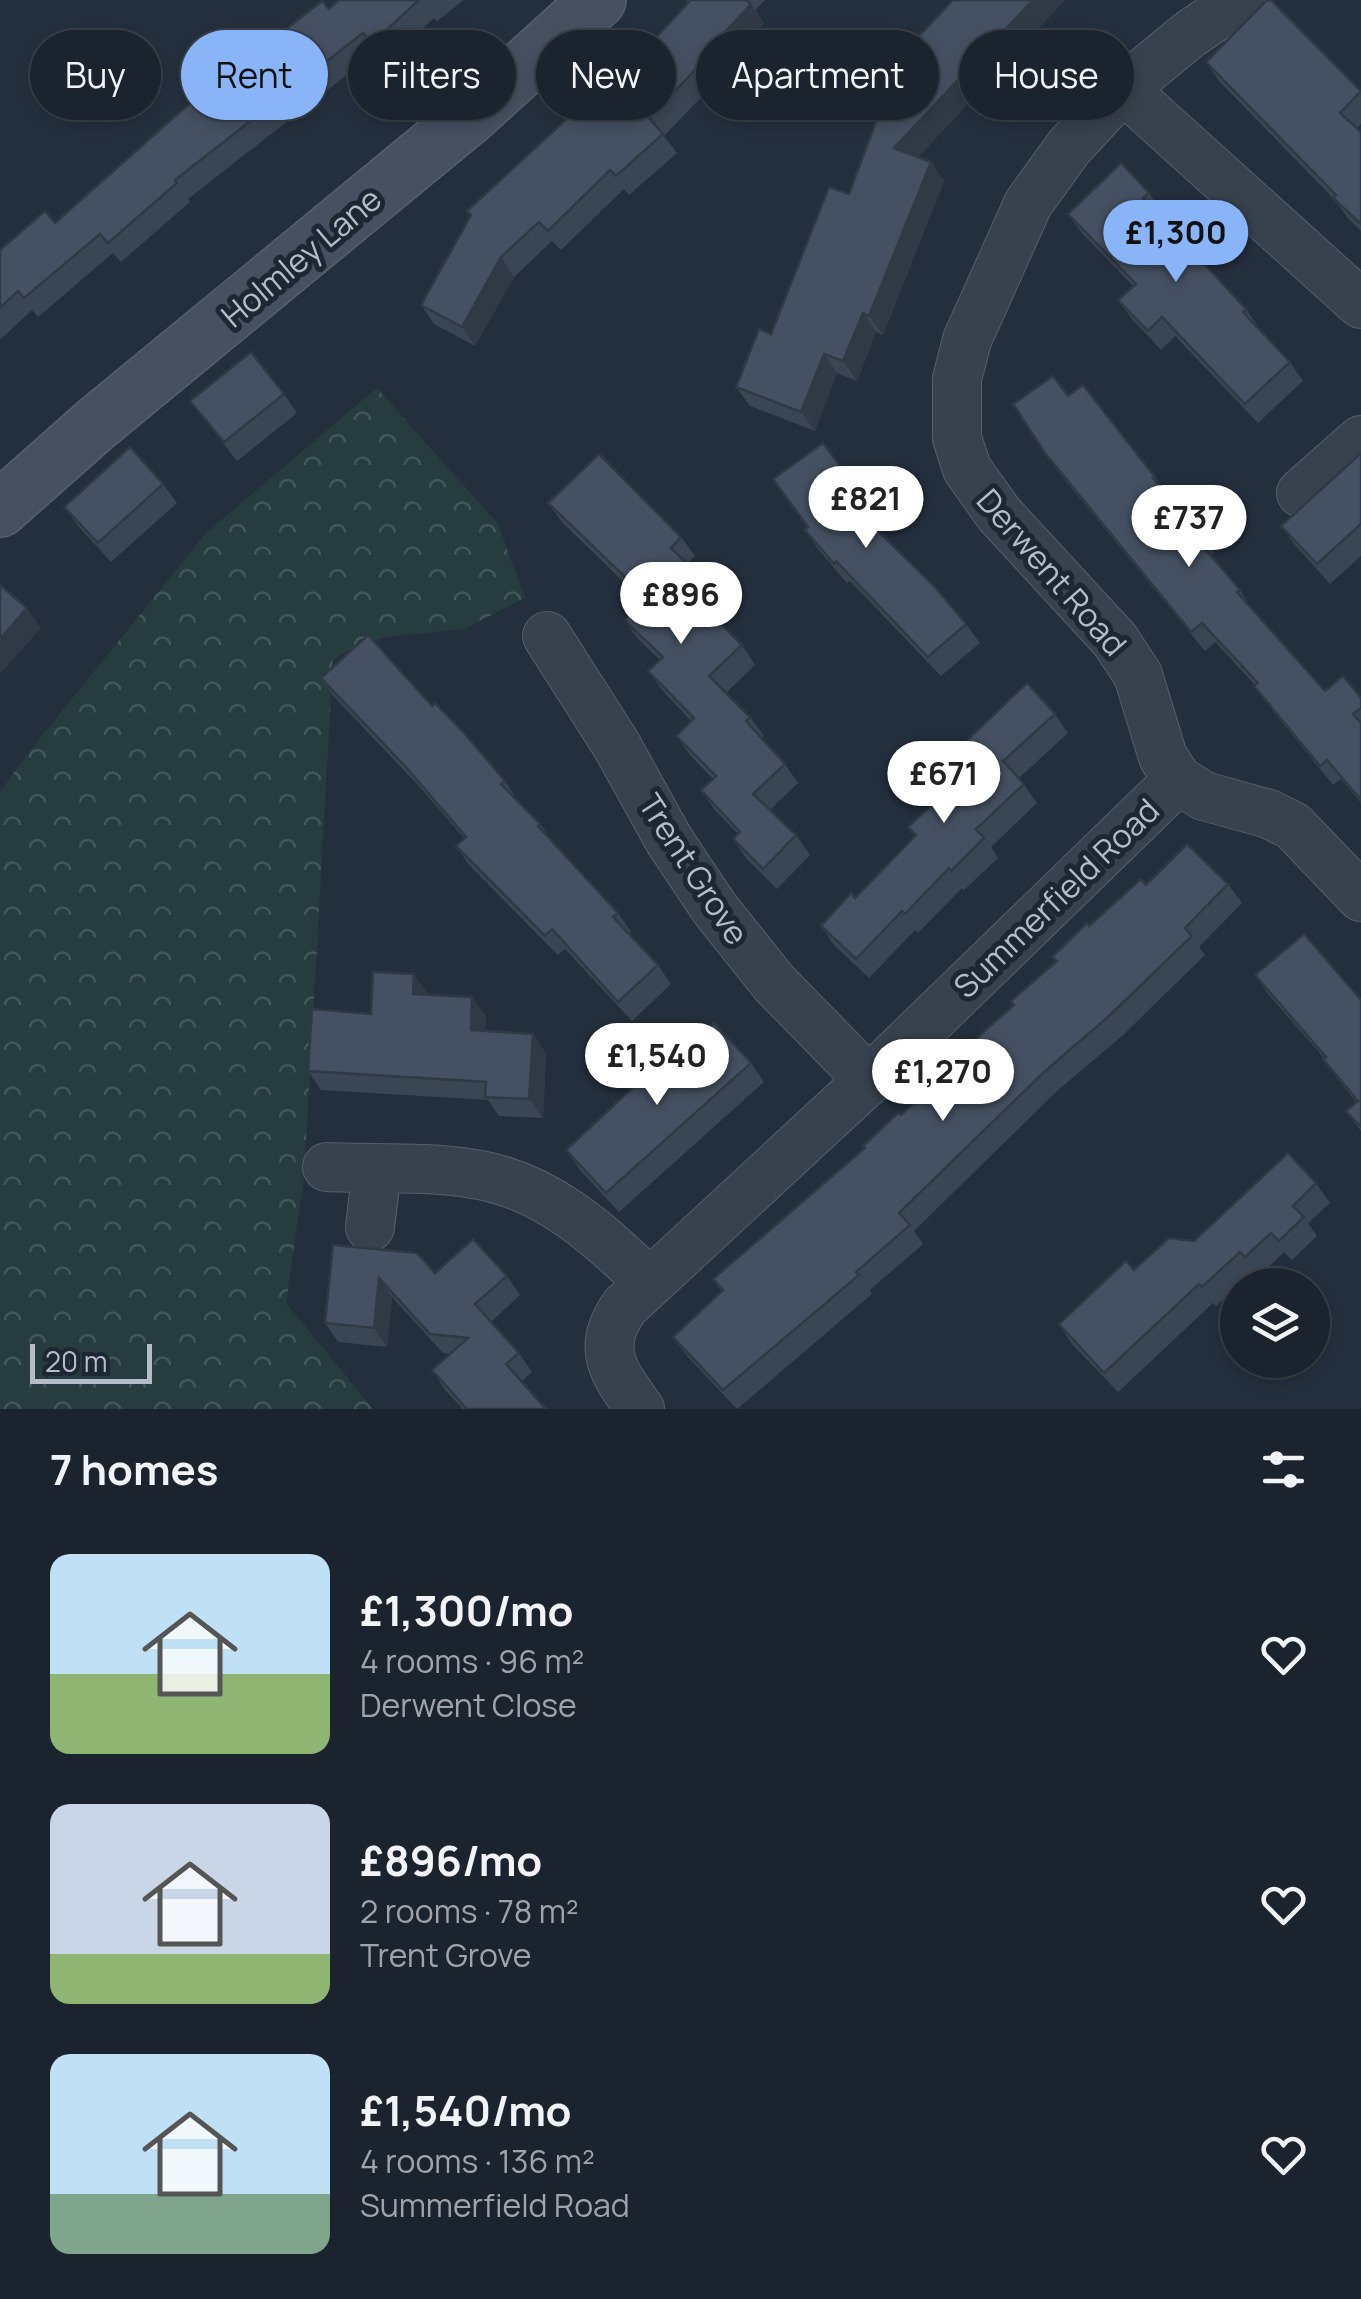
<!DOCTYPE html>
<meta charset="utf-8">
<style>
body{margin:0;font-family:Manrope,sans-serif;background:#282f3a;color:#f1f3f6;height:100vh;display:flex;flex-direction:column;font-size:38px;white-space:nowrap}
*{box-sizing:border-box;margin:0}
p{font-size:32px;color:#a0a4aa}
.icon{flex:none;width:55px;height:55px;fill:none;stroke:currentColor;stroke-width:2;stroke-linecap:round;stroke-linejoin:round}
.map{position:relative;height:1409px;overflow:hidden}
.side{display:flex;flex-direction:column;background:#1b232e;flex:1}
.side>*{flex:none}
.guide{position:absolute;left:30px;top:30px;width:1302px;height:90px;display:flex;gap:20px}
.tools{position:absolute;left:1220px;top:1268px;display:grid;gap:20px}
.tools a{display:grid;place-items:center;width:110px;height:110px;border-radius:50%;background:#1b232e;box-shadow:0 5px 15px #0003,0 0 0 2px #39404a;font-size:50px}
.scale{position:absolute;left:30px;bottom:25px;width:122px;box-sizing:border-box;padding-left:10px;border:5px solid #b4bcc9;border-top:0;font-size:28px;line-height:35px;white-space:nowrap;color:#b4bcc9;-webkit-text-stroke:8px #1d2633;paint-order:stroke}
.price{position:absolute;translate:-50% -85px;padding:0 22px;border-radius:35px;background:#fff;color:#222;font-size:32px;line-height:65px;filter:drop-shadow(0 2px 5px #0008)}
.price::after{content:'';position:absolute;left:50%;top:60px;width:30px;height:22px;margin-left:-15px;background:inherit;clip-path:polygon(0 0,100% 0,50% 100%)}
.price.active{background:#8ab4f8;color:#111}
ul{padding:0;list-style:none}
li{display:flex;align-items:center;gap:30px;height:250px;padding:0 50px}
li span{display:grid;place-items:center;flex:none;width:280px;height:200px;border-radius:20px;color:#555}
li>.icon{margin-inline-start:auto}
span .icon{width:120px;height:120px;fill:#fffc;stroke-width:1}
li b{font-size:42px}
h2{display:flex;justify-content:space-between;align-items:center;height:120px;padding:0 50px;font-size:42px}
.pill{padding:0 35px;border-radius:45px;background:#1b232e;box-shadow:0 5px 15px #0003,0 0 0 2px #39404a;font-size:35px;line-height:90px}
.pill.active{background:#8ab4f8;color:#111}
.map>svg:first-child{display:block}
.forest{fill:url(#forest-crowns)}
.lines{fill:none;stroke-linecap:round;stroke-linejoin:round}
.street-casing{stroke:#565f6c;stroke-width:50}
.secondary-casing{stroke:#565f6c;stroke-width:58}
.street{stroke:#38414e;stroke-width:48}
.secondary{stroke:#465061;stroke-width:55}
.wall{fill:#3b4654}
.shaded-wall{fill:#303945}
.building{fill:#455162;stroke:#303945;stroke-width:2.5}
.labels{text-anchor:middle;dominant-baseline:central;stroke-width:10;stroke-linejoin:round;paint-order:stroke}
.street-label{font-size:32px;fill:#b4bcc9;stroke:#1d2633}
</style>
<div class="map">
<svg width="1361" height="1409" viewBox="0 0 1361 1409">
<defs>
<pattern id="forest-crowns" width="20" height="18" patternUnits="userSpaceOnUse" patternTransform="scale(2.5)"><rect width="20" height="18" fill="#263c3f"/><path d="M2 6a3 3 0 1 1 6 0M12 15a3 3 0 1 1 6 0" fill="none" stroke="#435659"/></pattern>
</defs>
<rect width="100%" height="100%" fill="#242f3e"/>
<path class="forest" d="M 377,388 L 498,524 L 525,598 L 464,629 L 385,637 L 354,647 L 333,660 L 304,1177 L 286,1303 L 373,1409 L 0,1409 L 0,792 L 28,753 L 206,533 Z"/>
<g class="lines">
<defs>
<g id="street">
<path d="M 1240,0 L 1190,34 L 1123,89 L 1069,147 L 1028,204 L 967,340 L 957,379 L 957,438 L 967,469 L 999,514 L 1115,640 L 1138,675 L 1163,757 L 1178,780 L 1204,796 L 1269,814 L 1293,826 L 1361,897"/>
<path d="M 1123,89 L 1361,304"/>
<path d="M 1301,493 L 1361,440"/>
<path d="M 547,636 L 617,746 L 669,840 L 715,909 L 774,983 L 869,1080"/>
<path d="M 327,1167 C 375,1169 427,1166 474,1174 C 546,1185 599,1234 649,1282"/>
<path d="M 370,1227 L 377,1169"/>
<path d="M 640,1409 C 613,1372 595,1348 625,1306 L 869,1080 L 1178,780"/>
</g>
<path id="secondary" d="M 0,509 L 96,424 L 470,116 L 598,0"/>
</defs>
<use href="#street" class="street-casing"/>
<use href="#secondary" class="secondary-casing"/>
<use href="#street" class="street"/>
<use href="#secondary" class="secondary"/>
</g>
<g class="wall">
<path d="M 339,0 L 464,0 L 437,21 L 434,18 L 386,62 L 376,52 L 188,199 L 190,202 L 121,262 L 113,253 L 38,317 L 32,310 L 0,340 L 0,250 L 55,223 Z"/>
<path d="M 686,0 L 765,0 L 755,10 L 764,23 L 730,60 L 733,64 L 664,136 L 677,153 L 629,195 L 624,189 L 561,250 L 552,241 L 514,277 L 475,346 L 434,324 L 421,305 L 470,216 L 467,211 L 615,81 L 689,3 Z"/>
<path d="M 953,0 L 1065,0 L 918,157 L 931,162 L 944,181 L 883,335 L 876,332 L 857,381 L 837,373 L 815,431 L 750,406 L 736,387 L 771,334 L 849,194 L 886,96 L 876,82 Z"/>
<path d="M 1206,62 L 1361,91 L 1361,124 L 1357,128 L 1361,132 L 1361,231 L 1347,217 L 1334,199 L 1219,81 Z"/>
<path d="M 1149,193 L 1163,212 L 1159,215 L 1246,309 L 1259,328 L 1290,362 L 1303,381 L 1258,423 L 1175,336 L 1161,350 L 1132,319 L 1118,300 L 1133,286 L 1082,233 L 1068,214 Z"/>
<path d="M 284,394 L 297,413 L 237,461 L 190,401 Z"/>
<path d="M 1068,396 L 1155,477 L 1168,496 L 1200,534 L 1214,553 L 1211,555 L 1240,590 L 1252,609 L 1325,691 L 1361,698 L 1361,803 L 1341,779 L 1333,785 L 1268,705 L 1255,685 L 1215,642 L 1205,651 L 1059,473 L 1013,404 Z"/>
<path d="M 823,443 L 864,499 L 858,503 L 889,541 L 966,624 L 980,643 L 941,676 L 850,581 L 847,583 L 818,549 L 805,530 L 808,527 Z"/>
<path d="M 1361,453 L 1361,556 L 1330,584 L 1295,545 L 1281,526 Z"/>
<path d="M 163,484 L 177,503 L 111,562 L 78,526 L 64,507 Z"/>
<path d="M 548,503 L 681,537 L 695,556 L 687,564 L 713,589 L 727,608 L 716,619 L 742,645 L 755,665 L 726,693 L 750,717 L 764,736 L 762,738 L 785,764 L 798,783 L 770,810 L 796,835 L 810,855 L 777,889 L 746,858 L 733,839 L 738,834 L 714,809 L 701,790 L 713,779 L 690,755 L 676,736 L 691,721 L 662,690 L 648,671 L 660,660 L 638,639 L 624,620 L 643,601 L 562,522 Z"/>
<path d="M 321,678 L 432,706 L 505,781 L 518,801 L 540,824 L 553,842 L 618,913 L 631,932 L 629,934 L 658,965 L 671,984 L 632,1021 L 565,949 L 558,955 L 469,865 L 456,846 L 464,838 L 418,785 L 334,697 Z"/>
<path d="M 1055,714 L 1068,733 L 1019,778 L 1037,803 L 991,847 L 998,858 L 964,890 L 962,888 L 918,933 L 915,930 L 869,978 L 834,945 L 821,926 L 855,898 L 915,836 L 908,827 L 973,767 L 960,747 Z"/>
<path d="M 1228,884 L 1242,903 L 1199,947 L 1205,955 L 1123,1035 L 1056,1092 L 914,1231 L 923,1244 L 870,1290 L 872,1294 L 737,1409 L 687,1356 L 673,1337 L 721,1291 L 713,1279 L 865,1149 L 901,1115 L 1056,962 L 1052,957 L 1089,926 L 1146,885 Z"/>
<path d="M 414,974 L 427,993 L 427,995 L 486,1016 L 485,1031 L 546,1053 L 543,1118 L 499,1116 L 488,1100 L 321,1090 L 308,1071 Z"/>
<path d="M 1255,975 L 1361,1000 L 1361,1131 L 1346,1111 L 1356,1102 L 1337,1078 L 1324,1058 L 1268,994 Z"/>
<path d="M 751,1063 L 764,1082 L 619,1212 L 580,1170 L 566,1150 L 666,1066 Z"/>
<path d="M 1316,1183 L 1330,1203 L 1308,1223 L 1317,1236 L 1292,1260 L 1284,1252 L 1258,1277 L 1253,1271 L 1216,1306 L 1213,1303 L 1118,1392 L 1072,1344 L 1059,1324 L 1194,1241 Z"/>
<path d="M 333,1245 L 435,1273 L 507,1276 L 520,1295 L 491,1322 L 519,1353 L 532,1372 L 522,1381 L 547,1409 L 463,1409 L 445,1390 L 432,1370 L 451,1354 L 443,1353 L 392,1297 L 387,1347 L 338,1342 L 325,1323 Z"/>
</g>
<g class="shaded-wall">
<path d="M 1033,0 L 1065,0 L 908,167 L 894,148 Z"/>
<path d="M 751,4 L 764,23 L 730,60 L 716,42 Z"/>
<path d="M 931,162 L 944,181 L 883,335 L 869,316 Z"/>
<path d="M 501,257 L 514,277 L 475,346 L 462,327 Z"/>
<path d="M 863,313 L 876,332 L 857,381 L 843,361 Z"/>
<path d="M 824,354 L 837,373 L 815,431 L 801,412 Z"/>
<path d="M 713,589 L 727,608 L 714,622 L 700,603 Z"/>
<path d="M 27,608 L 41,628 L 0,674 L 0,639 Z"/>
<path d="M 414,974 L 427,993 L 426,1014 L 413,994 Z"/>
<path d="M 472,997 L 486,1016 L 484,1050 L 471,1030 Z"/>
<path d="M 533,1034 L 546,1053 L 543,1118 L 529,1099 Z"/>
<path d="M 379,1278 L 392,1297 L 387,1347 L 374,1328 Z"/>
</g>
<g class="building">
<path d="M 339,0 L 419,0 L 372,43 L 363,33 L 175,180 L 177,183 L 108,243 L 100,234 L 24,298 L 18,291 L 0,308 L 0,250 L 45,211 L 55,223 L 181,111 L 322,1 L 329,9 Z"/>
<path d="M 691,0 L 746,0 L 751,4 L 716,42 L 719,45 L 649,118 L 663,134 L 616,176 L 610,170 L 548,231 L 539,222 L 501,257 L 462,327 L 421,305 L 471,215 L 467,211 L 612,77 L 615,81 Z"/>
<path d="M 953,0 L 1033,0 L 894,148 L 931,162 L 869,316 L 863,313 L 843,361 L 824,354 L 801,412 L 736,387 L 759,329 L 771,334 L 829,187 L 849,194 L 887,92 L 876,82 Z"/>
<path d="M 1267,0 L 1271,0 L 1361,91 L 1340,113 L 1361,132 L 1361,224 L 1333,198 L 1336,195 L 1206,62 Z"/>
<path d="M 1121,163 L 1149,193 L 1143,198 L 1246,309 L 1243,312 L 1290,362 L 1245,404 L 1162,317 L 1148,331 L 1118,300 L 1136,284 L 1068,214 Z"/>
<path d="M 251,352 L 284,394 L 224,442 L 190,401 Z"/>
<path d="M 1053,376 L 1068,396 L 1083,385 L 1155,477 L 1153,478 L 1200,534 L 1196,538 L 1240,590 L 1237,592 L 1325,691 L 1343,676 L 1361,698 L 1361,708 L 1353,714 L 1361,723 L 1361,800 L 1327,760 L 1320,766 L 1254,686 L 1258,683 L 1202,623 L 1191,632 L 1045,453 L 1013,404 Z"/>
<path d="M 823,443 L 850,480 L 843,485 L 878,526 L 875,528 L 934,586 L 966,624 L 928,657 L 836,561 L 834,564 L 805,530 L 808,527 L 773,479 Z"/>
<path d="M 130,447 L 163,484 L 98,543 L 64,507 Z"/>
<path d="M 1361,453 L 1361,524 L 1317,564 L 1281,526 Z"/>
<path d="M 599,454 L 681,537 L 671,548 L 713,589 L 700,603 L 742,645 L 709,676 L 750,717 L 746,721 L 785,764 L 753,794 L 796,835 L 763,869 L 733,839 L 740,832 L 701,790 L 716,776 L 676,736 L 694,718 L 648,671 L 663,657 L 624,620 L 646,597 L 548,503 Z"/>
<path d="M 0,585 L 27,608 L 0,639 Z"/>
<path d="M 368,635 L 432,706 L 435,703 L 464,733 L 505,781 L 501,784 L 540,824 L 538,826 L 618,913 L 613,917 L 658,965 L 618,1002 L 552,929 L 545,936 L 456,846 L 466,837 L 405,766 L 321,678 Z"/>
<path d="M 1027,683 L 1055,714 L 1003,761 L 1024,784 L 976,829 L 984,838 L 951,871 L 949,868 L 905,914 L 902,911 L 856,959 L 821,926 L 851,893 L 855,898 L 916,835 L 908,827 L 976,764 L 960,747 Z"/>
<path d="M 1187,844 L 1228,884 L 1185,928 L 1192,936 L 1109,1016 L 1043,1073 L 899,1213 L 910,1225 L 856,1272 L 859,1275 L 723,1390 L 673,1337 L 723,1290 L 713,1279 L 865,1148 L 863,1146 L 898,1113 L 901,1115 L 964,1054 L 962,1051 L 1014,1005 L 1011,1001 L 1057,961 L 1052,957 L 1087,923 L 1089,926 L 1141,879 L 1146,885 Z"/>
<path d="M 1304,934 L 1361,1000 L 1361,1127 L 1346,1111 L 1358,1101 L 1323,1059 L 1326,1057 L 1255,975 Z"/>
<path d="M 373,972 L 414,974 L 413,994 L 472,997 L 471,1030 L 533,1034 L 529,1099 L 485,1097 L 486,1082 L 308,1071 L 312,1009 L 371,1014 Z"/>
<path d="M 714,1023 L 751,1063 L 606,1193 L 566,1150 L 661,1061 L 666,1066 Z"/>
<path d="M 1288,1153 L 1316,1183 L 1293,1206 L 1304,1217 L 1279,1241 L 1271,1233 L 1245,1257 L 1240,1252 L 1202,1287 L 1199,1284 L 1104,1373 L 1059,1324 L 1126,1261 L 1134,1270 L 1169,1238 L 1194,1241 Z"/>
<path d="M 473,1239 L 507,1276 L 475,1304 L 519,1353 L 506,1364 L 546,1409 L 467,1409 L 432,1370 L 468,1338 L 430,1334 L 379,1278 L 374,1328 L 325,1323 L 333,1245 L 417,1253 L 435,1273 Z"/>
</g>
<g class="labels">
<g class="street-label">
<text transform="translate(301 257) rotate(-40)">Holmley Lane</text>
<text transform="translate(1052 572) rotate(49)">Derwent Road</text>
<text transform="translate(694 869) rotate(57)">Trent Grove</text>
<text transform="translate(1056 898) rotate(-44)">Summerfield Road</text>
</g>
</g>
</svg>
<div class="tools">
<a><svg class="icon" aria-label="layers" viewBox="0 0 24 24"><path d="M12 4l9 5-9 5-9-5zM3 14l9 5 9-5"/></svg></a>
</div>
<div class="scale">20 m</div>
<b class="price active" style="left:1176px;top:285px">£1,300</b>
<b class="price" style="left:866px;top:551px">£821</b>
<b class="price" style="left:1189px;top:570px">£737</b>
<b class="price" style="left:681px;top:647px">£896</b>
<b class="price" style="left:944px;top:826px">£671</b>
<b class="price" style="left:657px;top:1108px">£1,540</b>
<b class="price" style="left:943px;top:1124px">£1,270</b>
<div class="guide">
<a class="pill">Buy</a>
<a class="pill active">Rent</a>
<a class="pill">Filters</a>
<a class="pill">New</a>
<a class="pill">Apartment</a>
<a class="pill">House</a>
</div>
</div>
<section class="side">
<h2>7 homes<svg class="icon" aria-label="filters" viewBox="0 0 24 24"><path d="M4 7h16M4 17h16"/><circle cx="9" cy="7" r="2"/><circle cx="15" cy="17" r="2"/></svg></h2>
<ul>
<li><span style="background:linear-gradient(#bfe0f5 60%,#8fb573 0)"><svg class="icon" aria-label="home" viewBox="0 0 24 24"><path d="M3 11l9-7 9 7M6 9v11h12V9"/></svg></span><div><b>£1,300/mo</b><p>4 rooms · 96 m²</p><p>Derwent Close</p></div><svg class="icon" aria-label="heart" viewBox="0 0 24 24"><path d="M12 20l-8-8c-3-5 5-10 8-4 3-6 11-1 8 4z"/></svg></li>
<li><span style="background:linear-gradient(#c9d6e8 75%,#8fb573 0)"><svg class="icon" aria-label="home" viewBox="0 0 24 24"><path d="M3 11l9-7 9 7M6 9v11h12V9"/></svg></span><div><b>£896/mo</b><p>2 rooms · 78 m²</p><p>Trent Grove</p></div><svg class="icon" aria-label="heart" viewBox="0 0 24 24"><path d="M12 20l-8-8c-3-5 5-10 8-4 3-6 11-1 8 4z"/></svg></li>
<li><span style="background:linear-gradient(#bfe0f5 70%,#7fa58c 0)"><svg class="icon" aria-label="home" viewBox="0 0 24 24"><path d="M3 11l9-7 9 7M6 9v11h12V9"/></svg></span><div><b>£1,540/mo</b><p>4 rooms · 136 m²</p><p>Summerfield Road</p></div><svg class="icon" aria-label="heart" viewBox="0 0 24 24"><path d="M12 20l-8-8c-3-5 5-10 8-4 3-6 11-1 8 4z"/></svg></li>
</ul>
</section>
